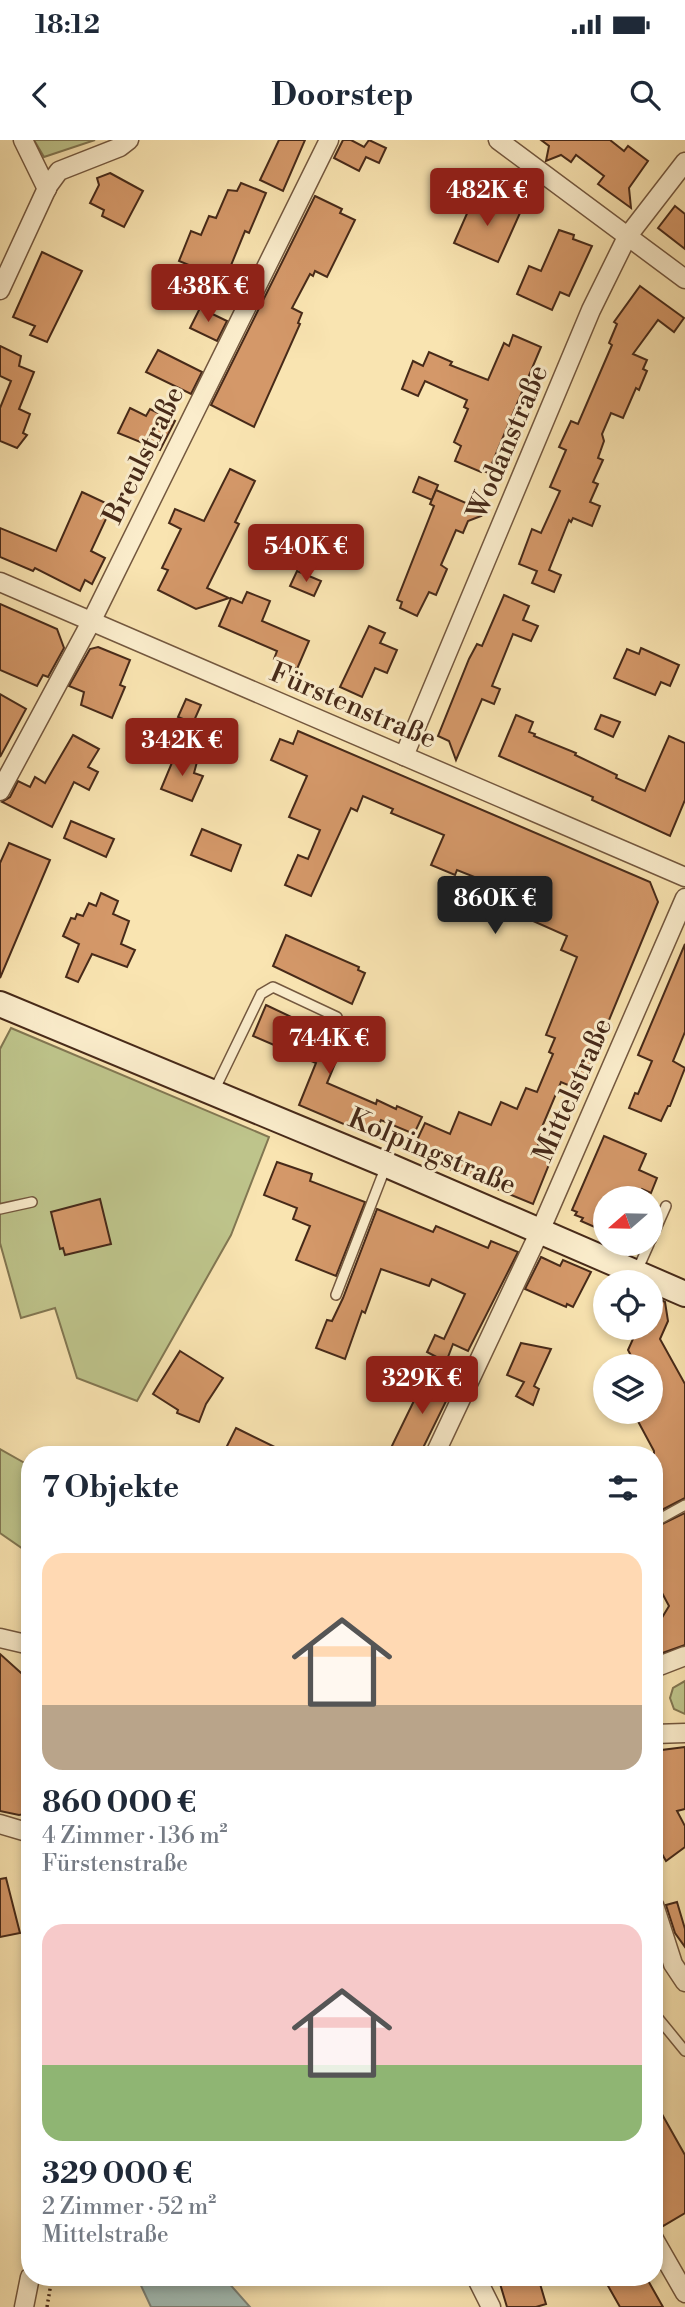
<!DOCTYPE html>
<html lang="de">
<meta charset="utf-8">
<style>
body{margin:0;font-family:"Libre Bodoni",serif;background:#f6f6f7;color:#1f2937;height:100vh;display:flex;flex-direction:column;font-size:26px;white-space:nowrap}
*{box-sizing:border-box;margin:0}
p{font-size:23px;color:#747a83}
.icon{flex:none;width:38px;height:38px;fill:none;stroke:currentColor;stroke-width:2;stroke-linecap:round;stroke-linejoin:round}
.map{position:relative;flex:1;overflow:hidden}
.side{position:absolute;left:21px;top:1306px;width:642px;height:840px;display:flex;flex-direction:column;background:#fff;border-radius:28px;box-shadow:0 4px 10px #0003}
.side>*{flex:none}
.needle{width:46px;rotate:250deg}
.buttons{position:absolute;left:593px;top:1046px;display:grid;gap:14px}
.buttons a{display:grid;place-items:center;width:70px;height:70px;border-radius:50%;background:#fff;box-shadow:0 4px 10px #0003;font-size:35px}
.price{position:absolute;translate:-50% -60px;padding:0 16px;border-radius:7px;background:#8f2418;color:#fff;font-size:23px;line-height:46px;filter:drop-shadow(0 2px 4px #0008)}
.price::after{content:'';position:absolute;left:50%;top:42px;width:21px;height:16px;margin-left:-10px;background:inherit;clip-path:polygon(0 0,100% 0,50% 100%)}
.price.active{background:#222;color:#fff}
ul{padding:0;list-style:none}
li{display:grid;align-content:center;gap:14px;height:371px;padding:0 21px}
li span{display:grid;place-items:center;height:217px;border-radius:21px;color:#555}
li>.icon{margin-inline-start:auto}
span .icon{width:126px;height:126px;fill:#fffc;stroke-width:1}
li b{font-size:30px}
h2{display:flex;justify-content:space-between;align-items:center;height:84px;padding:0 21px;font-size:30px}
.status{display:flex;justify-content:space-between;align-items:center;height:49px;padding:0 35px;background:#fff;direction:ltr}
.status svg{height:19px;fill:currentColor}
header{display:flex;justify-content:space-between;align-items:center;height:91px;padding:0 21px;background:#fff;font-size:32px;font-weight:700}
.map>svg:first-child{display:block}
.green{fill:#bec48b;stroke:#827752;stroke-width:2}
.water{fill:#a1bcb5;stroke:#7d8277;stroke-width:2}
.building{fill:#d49869;stroke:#472a19;stroke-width:2}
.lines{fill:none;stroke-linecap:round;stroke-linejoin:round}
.lane-casing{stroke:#74583f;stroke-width:12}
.street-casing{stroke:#74583f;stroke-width:21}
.secondary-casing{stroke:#472a19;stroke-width:28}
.path{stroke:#472a19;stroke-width:3.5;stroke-dasharray:2 3.5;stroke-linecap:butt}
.lane{stroke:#fbedcc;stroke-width:9}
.street{stroke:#fbedcc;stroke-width:18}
.secondary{stroke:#fbedcc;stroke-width:24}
.labels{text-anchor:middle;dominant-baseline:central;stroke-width:6;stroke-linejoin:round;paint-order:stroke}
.street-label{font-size:28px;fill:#472a19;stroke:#fbedcc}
</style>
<div class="status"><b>18:12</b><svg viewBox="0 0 49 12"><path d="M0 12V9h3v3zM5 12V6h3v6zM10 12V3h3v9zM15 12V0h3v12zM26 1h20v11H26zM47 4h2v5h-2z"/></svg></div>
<header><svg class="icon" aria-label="back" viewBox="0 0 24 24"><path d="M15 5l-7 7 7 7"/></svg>Doorstep<svg class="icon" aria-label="search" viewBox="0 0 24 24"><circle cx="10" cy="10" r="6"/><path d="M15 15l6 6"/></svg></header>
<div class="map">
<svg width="685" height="2167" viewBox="0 0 685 2167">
<rect width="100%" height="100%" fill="#f9e4b1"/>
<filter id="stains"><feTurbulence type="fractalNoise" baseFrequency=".00286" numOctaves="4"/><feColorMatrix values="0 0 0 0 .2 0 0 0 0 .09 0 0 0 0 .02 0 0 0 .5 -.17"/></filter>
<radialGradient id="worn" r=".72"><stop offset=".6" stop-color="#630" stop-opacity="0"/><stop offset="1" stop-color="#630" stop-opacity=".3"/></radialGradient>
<g class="green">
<path d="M 34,0 L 95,0 L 44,17 Z"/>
<path d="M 11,888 L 269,997 L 231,1095 L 137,1261 L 77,1238 L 55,1168 L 21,1178 L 0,1103 L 0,909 Z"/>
<path d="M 0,1309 L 30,1326 L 30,1403 L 26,1411 L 0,1393 Z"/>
<path d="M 685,1541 L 685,1574 L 674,1569 L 670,1558 L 673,1548 Z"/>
</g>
<path class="water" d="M 137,2137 L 221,2137 L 227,2141 L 250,2167 L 151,2167 Z"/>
<g class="building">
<path d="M 279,0 L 305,0 L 283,51 L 260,40 Z"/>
<path d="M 343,0 L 351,0 L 364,7 L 369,0 L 386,8 L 379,23 L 366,17 L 359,31 L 334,18 Z"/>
<path d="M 541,0 L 610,0 L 624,11 L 628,6 L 648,21 L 629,48 L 631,68 L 598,44 L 604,36 L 576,15 L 571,22 L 561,15 L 546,21 L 549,6 Z"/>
<path d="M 110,33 L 143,51 L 124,87 L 102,76 L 104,70 L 90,63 L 99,45 L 97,38 Z"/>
<path d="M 241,43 L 266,53 L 249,93 L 245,91 L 225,140 L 179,121 L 191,91 L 201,95 L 209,76 L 216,78 L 228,50 L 237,51 Z"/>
<path d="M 476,53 L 520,73 L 498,122 L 454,103 Z"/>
<path d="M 315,56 L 342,69 L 340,73 L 355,80 L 327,137 L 315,131 L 313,136 L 310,134 L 292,168 L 302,173 L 298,183 L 300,184 L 254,287 L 211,265 Z"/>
<path d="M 675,66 L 685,74 L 685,109 L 658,88 Z"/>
<path d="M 559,90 L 574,95 L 573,99 L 592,106 L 569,156 L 560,152 L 552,170 L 517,154 L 529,126 L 541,131 Z"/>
<path d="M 42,112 L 82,131 L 47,202 L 30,195 L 35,186 L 13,177 Z"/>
<path d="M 640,146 L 684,178 L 674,192 L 658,180 L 633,214 L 647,220 L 643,229 L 647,231 L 639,250 L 636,248 L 623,278 L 611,273 L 602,294 L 604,301 L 598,318 L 603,320 L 593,342 L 598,344 L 590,362 L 600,366 L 592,386 L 573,378 L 571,382 L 569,380 L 549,430 L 561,435 L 554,452 L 532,443 L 537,431 L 519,424 L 532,389 L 541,393 L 560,351 L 550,347 L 566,310 L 559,307 L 571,281 L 578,284 L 612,205 L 609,203 L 617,184 L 614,182 Z"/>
<path d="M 200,168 L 227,181 L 217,201 L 190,188 Z"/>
<path d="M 513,195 L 541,207 L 488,333 L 482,330 L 481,332 L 455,321 L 461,306 L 454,302 L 468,269 L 464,267 L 467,260 L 425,241 L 418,256 L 402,249 L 413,221 L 423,226 L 429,212 L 452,222 L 450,225 L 488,240 L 504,203 L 509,206 Z"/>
<path d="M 0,206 L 21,216 L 19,226 L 34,232 L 19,269 L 30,274 L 23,293 L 27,295 L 17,308 L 0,301 L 0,268 L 11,241 L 0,236 Z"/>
<path d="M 158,210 L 202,232 L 191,254 L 146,232 Z"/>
<path d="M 130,268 L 146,276 L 150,269 L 175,281 L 160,310 L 118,293 Z"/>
<path d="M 230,329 L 255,341 L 235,382 L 239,384 L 207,448 L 229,458 L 196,469 L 158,450 L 168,430 L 162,428 L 181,389 L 169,383 L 175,369 L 204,381 Z"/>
<path d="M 419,337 L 438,345 L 432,360 L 413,352 Z"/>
<path d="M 436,350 L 473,366 L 481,376 L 468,381 L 463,393 L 456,390 L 441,425 L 447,429 L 436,455 L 429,452 L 417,476 L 400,468 L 402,462 L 397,460 L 434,366 L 430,364 Z"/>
<path d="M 82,352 L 112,366 L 91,411 L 105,418 L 92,444 L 85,440 L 80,451 L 35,428 L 33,431 L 0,417 L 0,388 L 56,411 Z"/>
<path d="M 297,431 L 321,441 L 314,456 L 290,446 Z"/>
<path d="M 247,452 L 270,461 L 262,481 L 309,501 L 297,529 L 274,519 L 277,511 L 219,486 L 231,458 L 242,463 Z"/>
<path d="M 504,455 L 529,466 L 523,480 L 538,486 L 531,501 L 513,494 L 492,546 L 500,549 L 494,564 L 482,559 L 456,620 L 449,601 L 438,596 L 469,519 L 477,504 L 482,506 Z"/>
<path d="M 0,464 L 57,489 L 64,508 L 48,537 L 43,535 L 37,546 L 0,530 Z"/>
<path d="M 369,486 L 385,493 L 380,503 L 397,510 L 387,533 L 375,528 L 362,557 L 340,547 Z"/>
<path d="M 98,507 L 130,520 L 120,545 L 125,547 L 112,578 L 81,565 L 84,552 L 69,546 L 90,509 Z"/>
<path d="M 641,508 L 679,525 L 670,546 L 661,542 L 655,555 L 614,538 L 627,509 L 639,514 Z"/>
<path d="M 0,554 L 26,569 L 0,617 Z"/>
<path d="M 186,559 L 201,565 L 193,583 L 178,577 Z"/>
<path d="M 516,575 L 533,582 L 529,592 L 535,594 L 534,596 L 576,613 L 575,615 L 617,635 L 616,638 L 645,651 L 669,596 L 685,603 L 685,660 L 670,696 L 592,660 L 593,657 L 499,616 Z"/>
<path d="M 601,575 L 620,582 L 613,597 L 595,589 Z"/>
<path d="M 298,591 L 650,742 L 658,762 L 580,950 L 561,942 L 539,994 L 543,996 L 538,1005 L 554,1012 L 533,1064 L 411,1013 L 425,983 L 450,994 L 459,972 L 491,985 L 501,962 L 517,969 L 526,948 L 537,952 L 553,914 L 549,912 L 555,898 L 546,895 L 577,817 L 561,810 L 567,796 L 515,773 L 522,756 L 457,730 L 455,735 L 431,725 L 444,695 L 391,673 L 393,669 L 363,656 L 357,671 L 351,668 L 311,756 L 285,745 L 298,715 L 308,719 L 320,690 L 289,677 L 307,636 L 271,620 L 280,599 L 293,604 Z"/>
<path d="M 73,595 L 99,609 L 88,627 L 98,632 L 89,650 L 74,642 L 52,687 L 2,662 L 10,657 L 18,641 L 30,647 L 35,637 L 45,643 Z"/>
<path d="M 176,613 L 197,622 L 194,633 L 203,636 L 192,661 L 161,649 Z"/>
<path d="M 71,681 L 114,699 L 106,717 L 64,698 Z"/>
<path d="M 202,689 L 241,705 L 231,731 L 191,715 Z"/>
<path d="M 9,703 L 50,720 L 0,838 L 0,723 Z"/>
<path d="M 101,753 L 118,761 L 113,774 L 129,781 L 121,804 L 135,810 L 127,827 L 92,814 L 78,842 L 66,837 L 79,804 L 63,796 L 71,778 L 75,779 L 77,774 L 83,776 L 89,763 L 96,766 Z"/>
<path d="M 286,795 L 359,827 L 358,830 L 365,833 L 352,864 L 273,826 Z"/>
<path d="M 685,804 L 685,892 L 673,921 L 685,928 L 670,966 L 668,966 L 661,981 L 629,968 L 635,953 L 638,954 L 652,921 L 638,915 Z"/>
<path d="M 266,865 L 344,902 L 327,943 L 376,964 L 377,960 L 396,969 L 397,966 L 422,977 L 414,994 L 381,980 L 374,997 L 299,965 L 316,923 L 253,896 Z"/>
<path d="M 604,996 L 646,1014 L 639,1030 L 657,1038 L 651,1053 L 642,1049 L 637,1059 L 606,1059 L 606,1092 L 581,1081 L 583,1078 L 575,1075 L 577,1072 L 572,1070 Z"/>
<path d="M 277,1022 L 312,1034 L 310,1041 L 365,1062 L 336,1136 L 296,1120 L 310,1086 L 293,1079 L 297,1068 L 264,1055 Z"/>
<path d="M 100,1059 L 111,1104 L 65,1115 L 63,1108 L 60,1109 L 51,1072 Z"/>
<path d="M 377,1069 L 433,1092 L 436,1086 L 488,1108 L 491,1101 L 518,1112 L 468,1211 L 453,1204 L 446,1222 L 427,1212 L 435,1195 L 444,1199 L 465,1154 L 432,1139 L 429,1146 L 381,1129 L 365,1173 L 362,1171 L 345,1219 L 316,1208 L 327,1180 L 332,1181 L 343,1158 Z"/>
<path d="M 541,1117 L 560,1126 L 563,1120 L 591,1132 L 573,1167 L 567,1164 L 566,1167 L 525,1149 Z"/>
<path d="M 651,1155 L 665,1162 L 668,1181 L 660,1199 L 685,1244 L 685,1358 L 654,1374 L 654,1311 L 633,1272 L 651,1272 L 651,1227 L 637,1227 L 628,1210 L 633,1199 L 624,1188 L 651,1188 Z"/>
<path d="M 521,1203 L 551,1209 L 534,1246 L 539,1249 L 533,1265 L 516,1256 L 524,1242 L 507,1235 Z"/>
<path d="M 180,1211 L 223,1238 L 206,1264 L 199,1282 L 177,1273 L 178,1270 L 153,1254 Z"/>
<path d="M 428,1232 L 454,1245 L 420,1314 L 388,1314 Z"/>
<path d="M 236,1288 L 289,1314 L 223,1314 Z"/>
<path d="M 685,1373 L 685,1505 L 654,1516 L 654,1491 L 669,1466 L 654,1438 L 654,1388 Z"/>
<path d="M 0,1514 L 30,1541 L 30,1673 L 19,1675 L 0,1671 Z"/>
<path d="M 685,1607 L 685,1669 L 677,1671 L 685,1686 L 685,1707 L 666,1721 L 654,1700 L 654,1611 Z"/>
<path d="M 6,1738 L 20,1793 L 0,1797 L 0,1739 Z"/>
<path d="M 677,1762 L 685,1789 L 685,1807 L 675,1793 L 666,1765 Z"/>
<path d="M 654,1960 L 685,2015 L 685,2073 L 663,2086 L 654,2070 Z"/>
<path d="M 498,2137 L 538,2137 L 546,2164 L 536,2167 L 507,2167 Z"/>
<path d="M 603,2137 L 646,2137 L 663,2167 L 620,2167 Z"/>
</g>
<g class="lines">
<defs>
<g id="lane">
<path d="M 214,951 L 261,854 L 273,847 L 337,877"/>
<path d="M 0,1069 L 32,1062"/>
<path d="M 651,1100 L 666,1066"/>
<path d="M 637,1131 L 649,1104"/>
<path d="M 336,1155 L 386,1026"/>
<path d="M 656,1381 L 685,1365"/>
<path d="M 654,1873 L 685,1911"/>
</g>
<g id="street">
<path d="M 23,0 L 47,49"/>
<path d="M 498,0 L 685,139"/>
<path d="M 0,150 L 48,46 L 59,31 L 120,7 L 129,0"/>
<path d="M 0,442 L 685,737"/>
<path d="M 404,616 L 591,170 L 627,97 L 685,22"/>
<path d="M 0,651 L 91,482 L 329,0"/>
<path d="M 435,1314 L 540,1091 L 685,758"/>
<path d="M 0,1498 L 30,1505"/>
<path d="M 654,1528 L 685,1516"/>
<path d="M 654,1594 L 685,1593"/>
<path d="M 0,1684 L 30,1693"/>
<path d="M 654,1765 L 673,1824 L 685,1842"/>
<path d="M 654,2099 L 685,2153"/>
<path d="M 476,2137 L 491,2167"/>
<path d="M 24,2167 L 30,2137"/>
</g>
<path id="secondary" d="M 0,864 L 387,1025 L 685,1154"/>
</defs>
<use href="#lane" class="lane-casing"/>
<use href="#street" class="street-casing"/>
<use href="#secondary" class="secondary-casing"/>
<path class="path" d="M 47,2167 L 52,2137"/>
<use href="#lane" class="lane"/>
<use href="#street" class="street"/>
<use href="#secondary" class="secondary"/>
</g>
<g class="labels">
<g class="street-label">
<text transform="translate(508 302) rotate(-67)">Wodanstraße</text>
<text transform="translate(144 315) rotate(-64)">Breulstraße</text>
<text transform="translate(353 566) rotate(23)">Fürstenstraße</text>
<text transform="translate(573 950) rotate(-66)">Mittelstraße</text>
<text transform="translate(432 1012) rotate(23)">Kolpingstraße</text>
</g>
</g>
<rect width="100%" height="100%" filter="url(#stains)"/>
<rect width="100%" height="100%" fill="url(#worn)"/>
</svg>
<div class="buttons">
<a><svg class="needle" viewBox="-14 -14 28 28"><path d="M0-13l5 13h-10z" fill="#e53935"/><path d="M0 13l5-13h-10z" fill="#747a83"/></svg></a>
<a><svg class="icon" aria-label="locate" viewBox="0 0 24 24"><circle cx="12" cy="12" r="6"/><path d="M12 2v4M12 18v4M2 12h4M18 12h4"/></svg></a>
<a><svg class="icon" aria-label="layers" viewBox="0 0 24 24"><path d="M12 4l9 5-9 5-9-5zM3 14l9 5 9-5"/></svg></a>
</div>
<b class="price" style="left:487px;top:88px">482K €</b>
<b class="price" style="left:208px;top:184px">438K €</b>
<b class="price" style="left:306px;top:444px">540K €</b>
<b class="price" style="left:182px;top:638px">342K €</b>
<b class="price active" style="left:495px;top:796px">860K €</b>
<b class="price" style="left:329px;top:936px">744K €</b>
<b class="price" style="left:422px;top:1276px">329K €</b>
<section class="side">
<h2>7 Objekte<svg class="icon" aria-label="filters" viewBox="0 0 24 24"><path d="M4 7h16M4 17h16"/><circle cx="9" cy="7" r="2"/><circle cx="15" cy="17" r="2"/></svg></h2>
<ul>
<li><span style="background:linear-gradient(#ffd9b3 70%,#b9a48a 0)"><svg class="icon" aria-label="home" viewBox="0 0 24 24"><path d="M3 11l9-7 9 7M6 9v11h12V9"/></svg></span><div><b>860 000 €</b><p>4 Zimmer · 136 m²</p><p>Fürstenstraße</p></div></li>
<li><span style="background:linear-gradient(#f6c9c9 65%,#8fb573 0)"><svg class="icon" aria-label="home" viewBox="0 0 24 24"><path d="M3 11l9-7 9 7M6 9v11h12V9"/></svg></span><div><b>329 000 €</b><p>2 Zimmer · 52 m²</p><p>Mittelstraße</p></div></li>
</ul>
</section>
</div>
